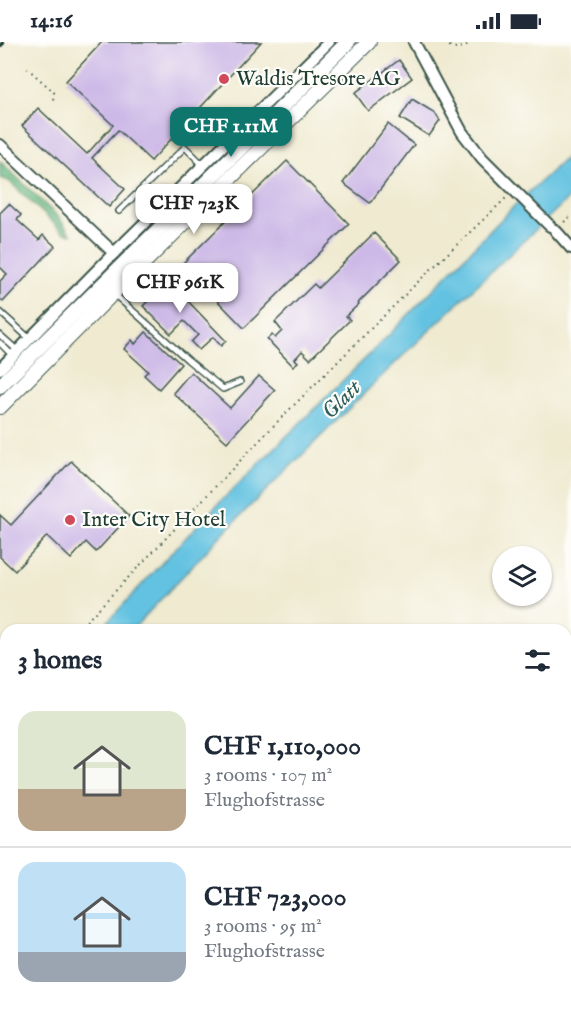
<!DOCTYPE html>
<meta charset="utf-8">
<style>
body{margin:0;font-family:"IM FELL English",serif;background:#f2f2f3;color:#1f2937;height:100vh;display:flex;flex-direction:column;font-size:22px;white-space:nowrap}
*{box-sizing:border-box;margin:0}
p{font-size:20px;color:#747a83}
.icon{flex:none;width:33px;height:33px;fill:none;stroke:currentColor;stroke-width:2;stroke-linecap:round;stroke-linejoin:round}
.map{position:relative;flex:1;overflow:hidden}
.side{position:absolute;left:0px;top:582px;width:572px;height:386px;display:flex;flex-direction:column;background:#fff;border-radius:18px 18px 0 0;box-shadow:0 2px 4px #0004}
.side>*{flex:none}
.buttons{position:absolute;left:492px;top:504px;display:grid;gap:12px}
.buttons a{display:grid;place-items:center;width:60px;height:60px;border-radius:50%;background:#fff;box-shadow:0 2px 4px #0004;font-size:30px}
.price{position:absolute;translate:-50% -51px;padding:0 14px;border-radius:12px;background:#fff;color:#222;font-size:20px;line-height:39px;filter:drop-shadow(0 2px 3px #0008)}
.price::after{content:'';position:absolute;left:50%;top:36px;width:18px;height:14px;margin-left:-9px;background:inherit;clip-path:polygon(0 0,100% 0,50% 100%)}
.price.selected{background:#0f766e;color:#fff}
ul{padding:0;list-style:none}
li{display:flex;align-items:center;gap:18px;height:150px;padding:0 18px}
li+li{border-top:2px solid #e0e1e3}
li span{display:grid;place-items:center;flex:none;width:168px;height:120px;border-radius:18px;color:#555}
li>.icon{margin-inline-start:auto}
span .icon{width:72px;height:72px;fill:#fffc;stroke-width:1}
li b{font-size:26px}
h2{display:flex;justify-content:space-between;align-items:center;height:72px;padding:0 18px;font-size:26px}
.status{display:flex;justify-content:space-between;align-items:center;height:42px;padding:0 30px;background:#fff;direction:ltr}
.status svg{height:16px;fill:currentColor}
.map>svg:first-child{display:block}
.forest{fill:#68b781;stroke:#447a5a;stroke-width:1.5}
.water{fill:#63c2e1;stroke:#41808a;stroke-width:1.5}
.building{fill:#cdb9e7}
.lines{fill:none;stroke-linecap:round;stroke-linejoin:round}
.lane-casing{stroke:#3e574b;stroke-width:8}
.street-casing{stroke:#3e574b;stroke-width:14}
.secondary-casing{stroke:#3e574b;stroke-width:16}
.path{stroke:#3e574b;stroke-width:2;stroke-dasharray:1.5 4.5;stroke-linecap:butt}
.lane{stroke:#fff;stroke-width:5}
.street{stroke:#fff;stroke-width:10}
.secondary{stroke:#fff;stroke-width:14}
.rail{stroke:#1f3d34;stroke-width:4;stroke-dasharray:9 4.5;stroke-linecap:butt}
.poi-dot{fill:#d1495b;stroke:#fdfcf7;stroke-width:2}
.labels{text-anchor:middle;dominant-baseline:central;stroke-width:4.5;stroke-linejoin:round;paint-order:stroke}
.poi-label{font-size:21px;fill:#1f3d34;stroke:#fdfcf7;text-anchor:start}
.water-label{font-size:22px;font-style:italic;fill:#305e5f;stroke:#fdfcf7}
</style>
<div class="status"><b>14:16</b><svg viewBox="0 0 49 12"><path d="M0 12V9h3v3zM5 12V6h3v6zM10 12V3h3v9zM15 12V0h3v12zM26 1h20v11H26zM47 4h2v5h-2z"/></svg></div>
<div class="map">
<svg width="571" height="967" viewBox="0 0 571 967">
<rect width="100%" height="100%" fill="#fdfcf7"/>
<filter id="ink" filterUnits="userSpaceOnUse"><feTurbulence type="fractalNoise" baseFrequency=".0167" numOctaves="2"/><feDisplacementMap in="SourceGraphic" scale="12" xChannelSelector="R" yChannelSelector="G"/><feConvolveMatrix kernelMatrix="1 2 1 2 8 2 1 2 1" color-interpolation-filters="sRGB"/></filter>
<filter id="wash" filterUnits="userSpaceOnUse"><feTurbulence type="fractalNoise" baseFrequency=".008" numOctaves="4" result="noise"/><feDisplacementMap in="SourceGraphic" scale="24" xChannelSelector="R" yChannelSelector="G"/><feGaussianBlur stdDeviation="1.35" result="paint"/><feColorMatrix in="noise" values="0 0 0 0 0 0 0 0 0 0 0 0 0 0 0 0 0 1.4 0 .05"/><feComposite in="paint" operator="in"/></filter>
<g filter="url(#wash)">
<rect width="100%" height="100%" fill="#efead0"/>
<g class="forest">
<path d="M 0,119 L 57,174 L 71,192 L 63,190 L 9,139 L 0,136 Z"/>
<path d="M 571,898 L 571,967 L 530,967 L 533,962 L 566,962 L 566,907 Z"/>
</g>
<path class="water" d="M 571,111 L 571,154 L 389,327 L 228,486 L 132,588 L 100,588 L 157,526 L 208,472 L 381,301 L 516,162 Z"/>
<g id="blocks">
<g class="building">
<path d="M 102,0 L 261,0 L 151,119 L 118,88 L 92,116 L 125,147 L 109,165 L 22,84 L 38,66 L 87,112 L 113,83 L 66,39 Z"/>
<path d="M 399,18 L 412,36 L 368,69 L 355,51 Z"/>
<path d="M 412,57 L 435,71 L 440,79 L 429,94 L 400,76 Z"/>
<path d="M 388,82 L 414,103 L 370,161 L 343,141 Z"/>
<path d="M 287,119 L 349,182 L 244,286 L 182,222 Z"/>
<path d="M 9,162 L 21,173 L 17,178 L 39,198 L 43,193 L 55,204 L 3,260 L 0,257 L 0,239 L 7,232 L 0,225 L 0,171 Z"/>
<path d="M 374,191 L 401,218 L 358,261 L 359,262 L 346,274 L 350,278 L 310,317 L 302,309 L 295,317 L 298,320 L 293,324 L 267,297 L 272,293 L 275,296 L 282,289 L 275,280 L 314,242 L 318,246 Z"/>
<path d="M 166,236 L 226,299 L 221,304 L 213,295 L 199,308 L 191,300 L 198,293 L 184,279 L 171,292 L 143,264 L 156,251 L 154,248 Z"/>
<path d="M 146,290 L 181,322 L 159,347 L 144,333 L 148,329 L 124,307 L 132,298 L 135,302 Z"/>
<path d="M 191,330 L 230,366 L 259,334 L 275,348 L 227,400 L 173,351 Z"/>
<path d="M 71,419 L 129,474 L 96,510 L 86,500 L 71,517 L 47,494 L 15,529 L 0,515 L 0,473 L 11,483 Z"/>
</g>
</g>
</g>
<g filter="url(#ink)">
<use href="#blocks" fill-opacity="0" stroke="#3e574b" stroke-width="1.5"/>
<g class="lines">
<defs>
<g id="lane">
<path d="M 119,169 L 185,105 L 203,123"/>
<path d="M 114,252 L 188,318 L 223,347 L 240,340"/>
<path d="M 0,270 L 30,297"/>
<path d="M 0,293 L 18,309"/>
<path d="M 0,301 L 13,314"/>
</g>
<g id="street">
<path d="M 414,0 L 462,90 L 482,116 L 550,184"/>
<path d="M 0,103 L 114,211"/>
<path d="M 555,188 L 571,206"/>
<path d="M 0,327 L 114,211 L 329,0"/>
<path d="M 566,882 L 571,873"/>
<path d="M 515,967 L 518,962"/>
</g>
<g id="secondary">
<path d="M 0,344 L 348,0"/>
<path d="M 0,365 L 113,251 L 369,0"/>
</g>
</defs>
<use href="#lane" class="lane-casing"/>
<use href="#street" class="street-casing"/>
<use href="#secondary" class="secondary-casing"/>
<g class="path">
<path d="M 444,0 C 453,8 461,8 471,0"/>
<path d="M 27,26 L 54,50 L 53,58"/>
<path d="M 564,180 L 571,174"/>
<path d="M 78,588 L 282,375 L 424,234 L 506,156"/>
<path d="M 0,673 L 6,667"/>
</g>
<use href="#lane" class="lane"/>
<use href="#street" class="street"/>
<use href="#secondary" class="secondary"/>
<path class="rail" d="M 0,4 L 4,0"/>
</g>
</g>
<g class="poi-dot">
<circle cx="224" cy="37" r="6"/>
<circle cx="70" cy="478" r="6"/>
</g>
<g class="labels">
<g class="poi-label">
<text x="236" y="37">Waldis Tresore AG</text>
<text x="82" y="478">Inter City Hotel</text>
</g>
<g class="water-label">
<text transform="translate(342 358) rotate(-45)">Glatt</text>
</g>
</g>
</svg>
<div class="buttons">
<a><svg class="icon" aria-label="layers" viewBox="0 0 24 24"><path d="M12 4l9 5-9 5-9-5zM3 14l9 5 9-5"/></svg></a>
</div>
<b class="price selected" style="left:231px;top:116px">CHF 1.11M</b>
<b class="price" style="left:194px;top:193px">CHF 723K</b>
<b class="price" style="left:180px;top:272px">CHF 961K</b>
<section class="side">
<h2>3 homes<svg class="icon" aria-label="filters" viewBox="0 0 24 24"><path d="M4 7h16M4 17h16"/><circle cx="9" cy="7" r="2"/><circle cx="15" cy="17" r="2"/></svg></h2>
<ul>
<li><span style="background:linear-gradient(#dfe7d0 65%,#b9a48a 0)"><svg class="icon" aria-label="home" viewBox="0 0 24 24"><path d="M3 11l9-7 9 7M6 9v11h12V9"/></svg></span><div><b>CHF 1,110,000</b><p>3 rooms · 107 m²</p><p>Flughofstrasse</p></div></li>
<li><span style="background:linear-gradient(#bfe0f5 75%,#9aa5b1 0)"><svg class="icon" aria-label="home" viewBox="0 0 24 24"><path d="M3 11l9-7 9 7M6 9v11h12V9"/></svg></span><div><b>CHF 723,000</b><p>3 rooms · 95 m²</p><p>Flughofstrasse</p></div></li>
</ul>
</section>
</div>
